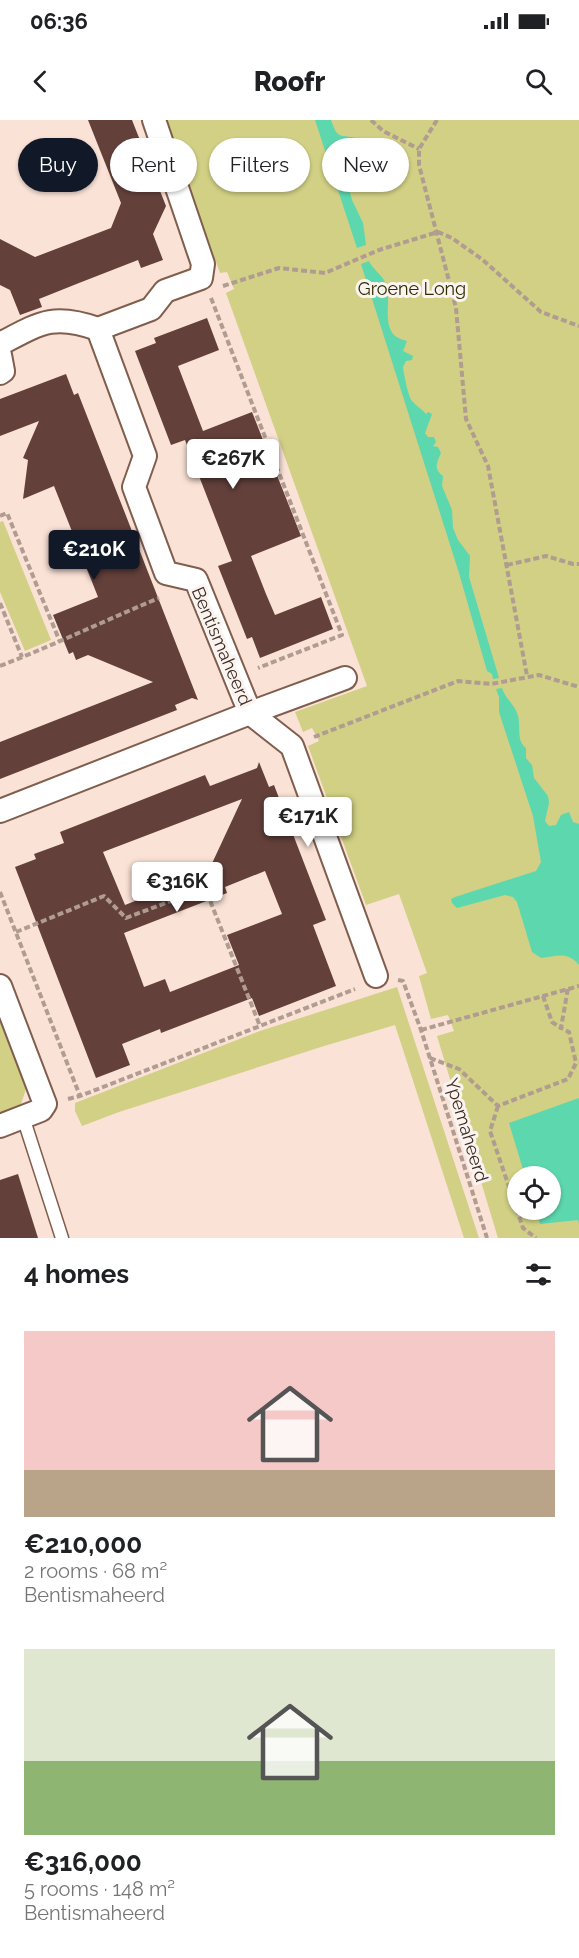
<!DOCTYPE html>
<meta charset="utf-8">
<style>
body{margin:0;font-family:Raleway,sans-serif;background:#f6f6f6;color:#202124;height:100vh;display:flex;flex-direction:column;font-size:22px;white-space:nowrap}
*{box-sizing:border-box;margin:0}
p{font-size:20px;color:#757577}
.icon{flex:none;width:33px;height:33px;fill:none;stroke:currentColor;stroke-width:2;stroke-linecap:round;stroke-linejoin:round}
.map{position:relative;height:1118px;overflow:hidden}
.side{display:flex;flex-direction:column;background:#fff;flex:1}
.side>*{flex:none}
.top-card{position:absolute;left:18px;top:18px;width:543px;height:54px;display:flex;gap:12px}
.tools{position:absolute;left:507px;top:1046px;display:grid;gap:12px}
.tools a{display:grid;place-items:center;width:54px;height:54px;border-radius:50%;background:#fff;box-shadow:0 2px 4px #0004;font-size:30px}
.price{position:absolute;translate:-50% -51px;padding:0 14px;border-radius:6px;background:#fff;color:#222;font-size:20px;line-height:39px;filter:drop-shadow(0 2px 3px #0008)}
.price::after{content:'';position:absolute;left:50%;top:36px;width:18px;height:14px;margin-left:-9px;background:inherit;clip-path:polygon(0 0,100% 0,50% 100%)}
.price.on{background:#111827;color:#fff}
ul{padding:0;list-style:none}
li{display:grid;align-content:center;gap:12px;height:318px;padding:0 24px}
li span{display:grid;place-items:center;height:186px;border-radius:0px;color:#555}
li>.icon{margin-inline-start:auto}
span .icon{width:108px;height:108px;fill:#fffc;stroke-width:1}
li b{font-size:26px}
h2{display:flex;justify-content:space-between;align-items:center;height:72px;padding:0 24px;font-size:26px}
.tag{padding:0 21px;border-radius:27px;background:#fff;box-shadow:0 2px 4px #0004;font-size:21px;line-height:54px}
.tag.on{background:#111827;color:#fff}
.status{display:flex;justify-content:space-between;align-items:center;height:42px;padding:0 30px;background:#fff;direction:ltr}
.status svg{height:16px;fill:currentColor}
header{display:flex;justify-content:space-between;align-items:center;height:78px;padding:0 24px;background:#fff;font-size:27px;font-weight:800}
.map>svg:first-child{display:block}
.green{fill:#d1d084;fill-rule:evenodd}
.water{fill:#5dd7ae}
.building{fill:#64403b;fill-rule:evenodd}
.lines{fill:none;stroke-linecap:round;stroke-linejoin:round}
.lane-casing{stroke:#805e4d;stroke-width:15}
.street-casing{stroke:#805e4d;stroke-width:26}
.path{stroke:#b09c91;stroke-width:4;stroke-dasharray:6 3;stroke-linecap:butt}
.lane{stroke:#fff;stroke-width:12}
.street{stroke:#fff;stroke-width:22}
.labels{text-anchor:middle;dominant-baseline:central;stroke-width:6;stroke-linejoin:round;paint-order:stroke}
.park-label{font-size:18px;fill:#2e2d00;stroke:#fbf3ef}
.street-label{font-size:18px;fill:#3b2c24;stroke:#fbf3ef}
</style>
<div class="status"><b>06:36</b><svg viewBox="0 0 49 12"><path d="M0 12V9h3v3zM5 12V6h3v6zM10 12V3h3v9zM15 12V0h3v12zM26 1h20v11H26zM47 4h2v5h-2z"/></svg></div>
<header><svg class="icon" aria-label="back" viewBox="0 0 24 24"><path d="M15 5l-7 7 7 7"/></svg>Roofr<svg class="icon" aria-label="search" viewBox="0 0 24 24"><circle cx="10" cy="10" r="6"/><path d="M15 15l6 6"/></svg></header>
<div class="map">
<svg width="579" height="1118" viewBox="0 0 579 1118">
<rect width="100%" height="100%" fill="#fae2d6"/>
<g class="green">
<path d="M 165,0 L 579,0 L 579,1118 L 498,1118 L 437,916 L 454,911 L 448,895 L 431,899 L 419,856 L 427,853 L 399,774 L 366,785 L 308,626 L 319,621 L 312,608 L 303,612 L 295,592 L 367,566 L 226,173 L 234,169 L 227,152 L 220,153 ZM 518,1056 L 550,1056 L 550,1089 L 518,1089 Z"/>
<path d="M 3,401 L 51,520 L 25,531 L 0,472 L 0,402 Z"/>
<path d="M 397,867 L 479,1118 L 464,1118 L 395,905 L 324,926 L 119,992 L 82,1006 L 75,991 L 75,983 L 260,911 Z"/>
<path d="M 0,900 L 27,966 L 20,987 L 0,995 Z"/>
</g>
<g class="water">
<path d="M 315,0 L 331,0 C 338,20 339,14 355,18 L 345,37 L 344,50 L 352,80 L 363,103 L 366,125 L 357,128 Z"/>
<path d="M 369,141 C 373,150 382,154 386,164 C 392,178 382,202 394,215 C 397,218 403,220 407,221 L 403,231 L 413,236 L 412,240 L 406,241 L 403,247 C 404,255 408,276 412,281 C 416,286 422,289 426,294 L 428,292 L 432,294 L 425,313 L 428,317 L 434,317 L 436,322 L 433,326 L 438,327 L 441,333 C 437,342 433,349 443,356 L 442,366 L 452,390 L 453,408 L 458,420 L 470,436 L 469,457 L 499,558 L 493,559 L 492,554 L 487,551 L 459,453 L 361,144 Z"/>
<path d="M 502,568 C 505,579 515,584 518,596 C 521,608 516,620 526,628 L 526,638 L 532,645 L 534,658 L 548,676 L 549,683 L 545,701 L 549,706 L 556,705 L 561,695 L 569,692 L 573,702 L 579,704 L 579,845 C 568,831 556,836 541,838 L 532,832 L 517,782 L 513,777 L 505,775 L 457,788 L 452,783 L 451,779 L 455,777 L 536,751 L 541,742 L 533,696 L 499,592 L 499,577 L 496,569 Z"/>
<path d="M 579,978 L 579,1104 L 578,1100 L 540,1104 L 535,1089 L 550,1089 L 550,1056 L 525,1056 L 509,1003 Z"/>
</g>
<g class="building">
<path d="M 88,0 L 132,0 L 166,86 L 153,114 L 163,140 L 141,148 L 138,140 L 79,163 L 39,179 L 42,187 L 20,195 L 10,170 L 0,165 L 0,119 L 35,137 L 111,108 L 121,83 Z"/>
<path d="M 207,198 L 219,230 L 178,246 L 203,311 L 252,292 L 301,416 L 251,436 L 266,474 L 275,495 L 321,477 L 333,509 L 260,538 L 252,517 L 247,519 L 218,446 L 232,441 L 185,320 L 171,325 L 135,231 L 156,223 L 154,218 Z"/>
<path d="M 66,254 L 74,275 L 78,273 L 198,580 L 192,578 L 175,585 L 177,590 L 0,659 L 0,622 L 153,562 L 88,535 L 76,540 L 73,532 L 69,534 L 53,495 L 98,477 L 54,366 L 23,379 L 28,340 L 23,338 L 39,301 L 0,316 L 0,279 Z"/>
<path d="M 259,642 L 269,667 L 274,665 L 326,800 L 313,805 L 336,866 L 259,896 L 252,878 L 161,913 L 160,909 L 122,924 L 130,945 L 96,958 L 15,747 L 36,739 L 34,734 L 64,723 L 60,712 L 205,655 L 210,666 L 257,648 ZM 242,679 L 208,752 L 125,785 L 103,732 ZM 265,751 L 282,794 L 227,815 L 239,845 L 170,872 L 165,859 L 144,867 L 124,813 L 227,773 L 225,767 Z"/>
<path d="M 18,1054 L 38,1118 L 0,1118 L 0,1060 Z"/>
</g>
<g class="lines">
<defs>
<path id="lane" d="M 23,997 L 62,1118"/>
<g id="street">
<path d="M 0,224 C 40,203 53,193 98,209"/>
<path d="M 0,235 L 3,251 L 0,253"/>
<path d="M 250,593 L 292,626 L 376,856"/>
<path d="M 250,593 L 345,558"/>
<path d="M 0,691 L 250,593 L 196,460 L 166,453 L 134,367 L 145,336 L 98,209 L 151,189 L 165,171 L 201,158 L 203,144 L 154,0"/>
<path d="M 0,866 L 45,984 L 41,990 L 0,1006"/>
</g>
</defs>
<use href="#lane" class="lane-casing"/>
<use href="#street" class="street-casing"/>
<g class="path">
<path d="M 371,0 L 383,11 L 419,29"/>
<path d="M 437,0 L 419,29 L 419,45 L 456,188 L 466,299 L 488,346 L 527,556"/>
<path d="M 223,166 L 279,148 L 325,153 L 379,130 L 438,112 L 452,118 L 483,140 L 541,192 L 579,206"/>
<path d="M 211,178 L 342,515 L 258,548"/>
<path d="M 0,396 L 7,393 L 60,522"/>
<path d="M 507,445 L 546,436 L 573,444 L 579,444"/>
<path d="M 0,483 L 22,537"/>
<path d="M 0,546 C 54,525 106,500 159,478"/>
<path d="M 314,617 L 458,561 L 491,564 L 539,555 L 579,567"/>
<path d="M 0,772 L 80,976"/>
<path d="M 16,812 L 104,776 L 126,798 L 205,768 L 260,906"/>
<path d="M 398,860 L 403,861 L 421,910 L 487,1118"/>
<path d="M 543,876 L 552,902 L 561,908"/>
<path d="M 421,910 L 579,866"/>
<path d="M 430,938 L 459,949 L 498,986 L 568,959 L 576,943 L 569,912 L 561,908 L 568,868"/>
<path d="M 68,979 L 80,976 L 355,869"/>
<path d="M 498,986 L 490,1011 L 523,1108 L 536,1118"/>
</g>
<use href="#lane" class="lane"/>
<use href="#street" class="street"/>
</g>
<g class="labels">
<g class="park-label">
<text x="412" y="168">Groene Long</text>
</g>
<g class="street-label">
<text transform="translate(222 526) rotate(67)">Bentismaheerd</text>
<text transform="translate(467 1010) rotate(73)">Ypemaheerd</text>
</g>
</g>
</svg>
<div class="tools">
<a><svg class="icon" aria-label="locate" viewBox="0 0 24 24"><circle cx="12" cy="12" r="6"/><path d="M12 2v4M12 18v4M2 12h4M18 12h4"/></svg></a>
</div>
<b class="price" style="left:233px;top:370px">€267K</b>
<b class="price on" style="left:94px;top:461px">€210K</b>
<b class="price" style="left:308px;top:728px">€171K</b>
<b class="price" style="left:177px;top:793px">€316K</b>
<div class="top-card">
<a class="tag on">Buy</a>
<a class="tag">Rent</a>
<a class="tag">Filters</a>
<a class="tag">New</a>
</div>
</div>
<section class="side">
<h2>4 homes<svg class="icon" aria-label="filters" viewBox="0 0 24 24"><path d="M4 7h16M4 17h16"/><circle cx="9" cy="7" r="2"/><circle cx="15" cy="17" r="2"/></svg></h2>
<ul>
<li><span style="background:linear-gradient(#f6c9c9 75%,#b9a48a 0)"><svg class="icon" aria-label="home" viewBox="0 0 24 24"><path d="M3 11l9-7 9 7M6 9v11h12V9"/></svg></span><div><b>€210,000</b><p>2 rooms · 68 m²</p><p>Bentismaheerd</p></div></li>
<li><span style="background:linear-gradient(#dfe7d0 60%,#8fb573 0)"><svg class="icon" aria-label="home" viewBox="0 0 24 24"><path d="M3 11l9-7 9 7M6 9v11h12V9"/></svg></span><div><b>€316,000</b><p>5 rooms · 148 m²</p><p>Bentismaheerd</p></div></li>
</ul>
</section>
